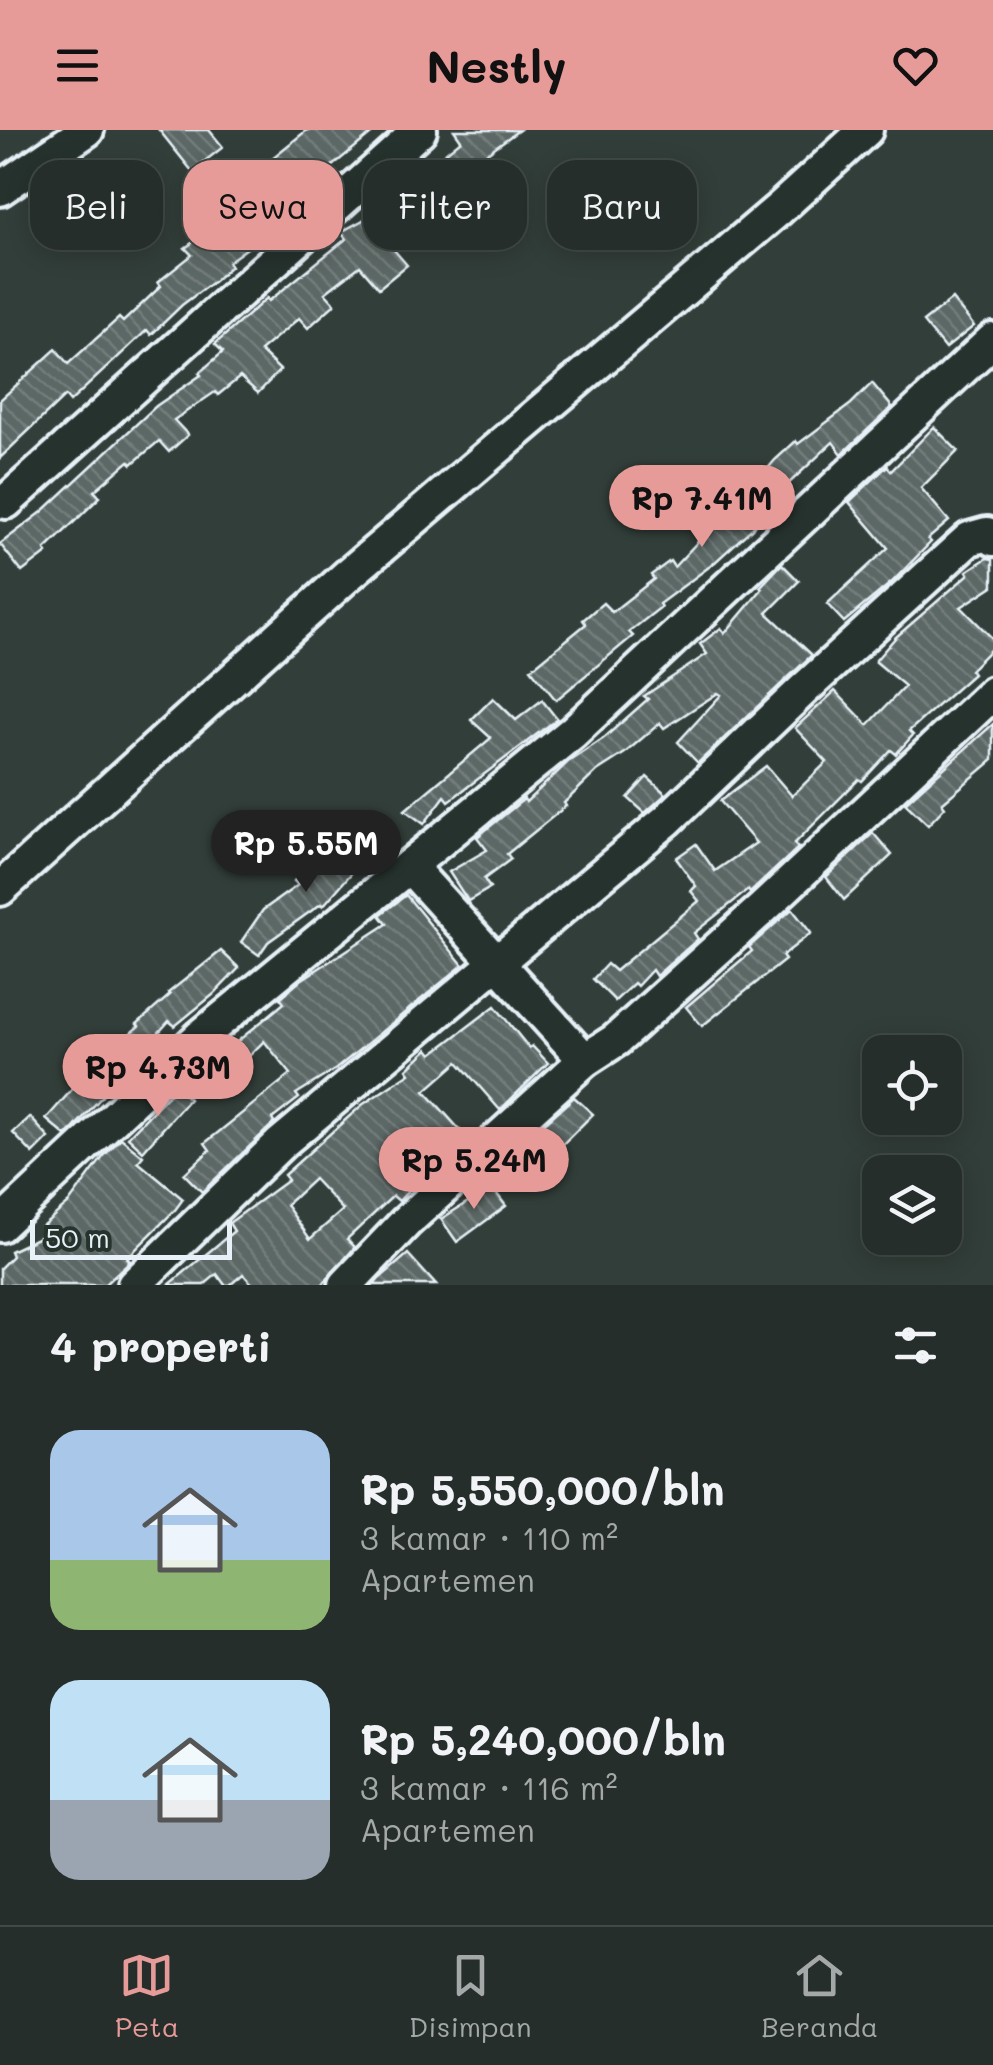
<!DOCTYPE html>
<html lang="id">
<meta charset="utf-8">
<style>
body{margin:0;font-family:Mali,sans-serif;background:#323a37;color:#f1f3f6;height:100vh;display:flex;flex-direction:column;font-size:38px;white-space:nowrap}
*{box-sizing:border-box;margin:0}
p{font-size:32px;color:#a4a8a9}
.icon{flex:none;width:55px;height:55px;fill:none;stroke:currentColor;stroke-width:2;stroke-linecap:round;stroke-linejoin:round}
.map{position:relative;height:1155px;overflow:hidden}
.panel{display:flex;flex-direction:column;background:#262e2b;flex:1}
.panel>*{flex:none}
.guide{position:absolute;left:30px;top:30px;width:935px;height:90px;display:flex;gap:20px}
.fabs{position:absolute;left:862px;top:905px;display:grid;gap:20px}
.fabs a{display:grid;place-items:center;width:100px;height:100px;border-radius:20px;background:#262e2b;box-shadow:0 5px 25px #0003,0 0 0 2px #424a47;font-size:50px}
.scale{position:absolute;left:30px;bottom:25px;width:202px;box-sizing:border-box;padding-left:10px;border:5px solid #e8f1f8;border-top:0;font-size:28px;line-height:35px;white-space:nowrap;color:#e8f1f8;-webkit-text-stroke:8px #26332d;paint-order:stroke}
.price{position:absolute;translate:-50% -85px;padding:0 22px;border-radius:35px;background:#e69b98;color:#111;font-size:32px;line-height:65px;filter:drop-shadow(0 2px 5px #0008)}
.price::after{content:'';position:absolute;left:50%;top:60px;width:30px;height:22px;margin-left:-15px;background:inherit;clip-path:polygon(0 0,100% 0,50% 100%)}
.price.active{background:#222;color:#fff}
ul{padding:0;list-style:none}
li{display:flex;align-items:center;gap:30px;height:250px;padding:0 50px}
li span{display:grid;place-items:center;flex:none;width:280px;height:200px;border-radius:30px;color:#555}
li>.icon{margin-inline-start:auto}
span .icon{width:120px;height:120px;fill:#fffc;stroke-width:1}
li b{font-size:42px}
h2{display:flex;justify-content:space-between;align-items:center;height:120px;padding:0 50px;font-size:42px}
.pill{padding:0 35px;border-radius:30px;background:#262e2b;box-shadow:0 5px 25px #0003,0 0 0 2px #424a47;font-size:35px;line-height:90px}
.pill.active{background:#e69b98;color:#111}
header{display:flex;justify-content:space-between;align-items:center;height:130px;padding:0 50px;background:#e69b98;color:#111;font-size:45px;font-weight:700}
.menu{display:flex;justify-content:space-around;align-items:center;height:140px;border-top:2px solid #424a47;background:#262e2b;font-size:28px;color:#a4a8a9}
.menu a{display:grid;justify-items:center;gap:5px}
.menu .active{color:#e69b98}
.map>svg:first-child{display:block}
.building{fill:url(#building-back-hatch);stroke:#e8f1f8;stroke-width:2.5;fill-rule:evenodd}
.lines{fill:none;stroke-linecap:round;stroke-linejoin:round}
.minor-casing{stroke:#e8f1f8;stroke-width:40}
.minor{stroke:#26332d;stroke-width:32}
</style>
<header><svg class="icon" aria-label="menu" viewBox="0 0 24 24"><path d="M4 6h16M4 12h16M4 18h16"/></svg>Nestly<svg class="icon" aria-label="heart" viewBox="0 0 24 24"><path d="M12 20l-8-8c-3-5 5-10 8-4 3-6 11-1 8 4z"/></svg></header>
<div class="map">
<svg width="993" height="1155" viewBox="0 0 993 1155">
<defs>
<pattern id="building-back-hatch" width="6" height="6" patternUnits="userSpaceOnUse" patternTransform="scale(2.5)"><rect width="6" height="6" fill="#5c6865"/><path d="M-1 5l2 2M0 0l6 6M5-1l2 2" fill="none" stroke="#737e7c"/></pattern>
</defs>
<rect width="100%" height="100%" fill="#323e39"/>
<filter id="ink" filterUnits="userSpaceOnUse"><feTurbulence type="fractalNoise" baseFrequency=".01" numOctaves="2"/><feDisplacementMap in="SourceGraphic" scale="20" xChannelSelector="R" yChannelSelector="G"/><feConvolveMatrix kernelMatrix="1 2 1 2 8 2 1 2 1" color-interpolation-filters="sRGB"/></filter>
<g filter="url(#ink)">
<g class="building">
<path d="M 159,0 L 209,0 L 223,17 L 192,41 Z"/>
<path d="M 307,0 L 376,0 L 320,46 L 326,55 L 296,80 L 291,74 L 259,105 L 261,108 L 228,132 L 231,136 L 214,151 L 182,175 L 151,205 L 147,200 L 70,272 L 65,266 L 0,328 L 0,270 L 56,219 L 68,234 L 119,188 L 123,192 L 161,156 L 158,152 L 192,125 L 185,118 L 236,82 L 271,49 L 261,37 Z"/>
<path d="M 454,0 L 519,0 L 465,39 L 468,42 L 407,91 L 409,94 L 387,112 L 407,135 L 379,158 L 360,136 L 325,163 L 335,174 L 308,198 L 299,188 L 260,221 L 280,240 L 258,263 L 240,247 L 218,265 L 215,262 L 174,290 L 188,305 L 169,322 L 159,311 L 132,334 L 129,331 L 94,361 L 100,367 L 45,420 L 47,423 L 22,442 L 0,414 L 42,382 L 156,276 L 201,245 L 199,243 L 223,222 L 215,214 L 267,168 L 269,171 L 346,109 L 341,102 L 363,90 L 461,10 Z"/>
<path d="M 66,39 L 96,40 L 94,90 L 52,88 L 54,46 Z"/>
<path d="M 952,169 L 974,196 L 945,219 L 923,192 Z"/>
<path d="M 872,253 L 892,277 L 842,324 L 833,312 L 785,357 L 787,358 L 758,393 L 713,434 L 659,474 L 661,477 L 629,502 L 633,506 L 556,570 L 531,539 L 586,494 L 583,490 L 603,473 L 612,482 L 654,449 L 651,445 L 670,431 L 674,437 L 706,403 L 753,362 L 750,360 L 775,330 L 796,311 L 798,314 L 851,274 Z"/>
<path d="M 934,297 L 958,321 L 921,358 L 949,391 L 928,409 L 931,412 L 892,452 L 844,492 L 827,474 L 888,418 L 849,372 L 887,336 L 891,341 Z"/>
<path d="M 987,428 L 993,429 L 993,456 L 961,477 L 993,509 L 993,517 L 970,540 L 973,544 L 909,601 L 913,605 L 896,624 L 891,620 L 862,651 L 859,649 L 794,714 L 798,718 L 750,763 L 748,760 L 694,803 L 698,809 L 656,846 L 652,840 L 637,856 L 634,853 L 615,871 L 593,849 L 607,834 L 615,841 L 699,771 L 691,761 L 696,756 L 676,728 L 696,714 L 715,741 L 756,713 L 720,671 L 766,636 L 792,666 L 827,632 L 795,598 L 835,561 L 868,595 L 905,556 L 875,531 L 896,507 L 969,444 L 967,441 Z"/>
<path d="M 782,434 L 799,451 L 767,483 L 812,525 L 698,633 L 678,612 L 721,565 L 718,563 L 664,598 L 660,593 L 625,623 L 597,641 L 564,673 L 566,676 L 507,724 L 511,729 L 484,749 L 490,758 L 468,771 L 449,742 L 487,720 L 477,707 L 524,669 L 526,672 L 568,632 L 604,608 L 648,569 L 644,566 L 707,524 L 700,514 L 721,498 L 725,503 L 762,459 L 760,457 Z"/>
<path d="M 493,568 L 516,590 L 542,570 L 557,589 L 449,671 L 445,666 L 424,694 L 405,680 L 491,608 L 471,590 Z"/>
<path d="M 993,594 L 993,630 L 942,673 L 945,677 L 928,695 L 905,673 Z"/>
<path d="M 647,647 L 666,664 L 645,683 L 628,668 Z"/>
<path d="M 873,703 L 892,725 L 844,770 L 826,747 Z"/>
<path d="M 356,709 L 374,728 L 358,742 L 355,739 L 323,776 L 321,774 L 268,812 L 259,825 L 241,812 L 263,780 L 298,755 L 294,751 L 313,728 L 325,738 Z"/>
<path d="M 406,765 L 463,835 L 336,939 L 296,964 L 299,968 L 272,989 L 274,993 L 202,1062 L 184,1044 L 210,1020 L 205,1013 L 291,944 L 264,911 L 230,945 L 213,929 L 228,913 L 232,916 L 284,873 L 280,868 L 301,850 L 387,794 L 380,785 Z"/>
<path d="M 792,779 L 811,803 L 782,826 L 785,830 L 702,896 L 686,877 L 752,821 L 749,817 Z"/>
<path d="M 221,821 L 239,838 L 214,864 L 175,896 L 169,891 L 73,999 L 66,1006 L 46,989 L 75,956 L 72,953 L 139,896 L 137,894 L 170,865 L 168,863 Z"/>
<path d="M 495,876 L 529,918 L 532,916 L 548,933 L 500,980 L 458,932 L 425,961 L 468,1009 L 437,1037 L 433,1033 L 399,1071 L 393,1066 L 347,1109 L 355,1117 L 322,1155 L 253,1155 L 243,1144 L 230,1155 L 225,1155 L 217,1144 L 204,1155 L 169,1155 L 234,1101 L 229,1093 L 288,1050 L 284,1045 L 362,975 L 410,943 L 407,939 L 428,919 L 432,924 ZM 314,1049 L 343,1080 L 310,1109 L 286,1075 Z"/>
<path d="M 176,957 L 189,969 L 143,1021 L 128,1007 Z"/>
<path d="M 574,967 L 593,984 L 541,1036 L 519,1016 Z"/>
<path d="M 30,987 L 49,1008 L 33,1024 L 13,1003 Z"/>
<path d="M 121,1008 L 143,1026 L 138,1032 L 183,1069 L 175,1080 L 127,1128 L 130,1131 L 104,1155 L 0,1155 L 0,1138 L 12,1126 L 10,1121 L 48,1103 L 42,1096 L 69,1073 L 103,1027 Z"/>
<path d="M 488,1052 L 506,1076 L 457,1112 L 441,1089 L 471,1070 L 469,1067 Z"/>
<path d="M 408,1124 L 436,1155 L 374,1155 L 379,1149 Z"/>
</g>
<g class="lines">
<defs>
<g id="minor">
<path d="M 0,59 L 87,0"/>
<path d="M 6,372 L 420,0"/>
<path d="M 409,736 L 585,930"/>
<path d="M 0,759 L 348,445 L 779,79 L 866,0"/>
<path d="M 0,1095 L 200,907 L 573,602 L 993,210"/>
<path d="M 134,1155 L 280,1014 L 667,690 L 803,560 L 969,409 L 987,404 L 993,409"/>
<path d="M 346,1155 L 406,1092 L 585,930 L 616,910 L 762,779 L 993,563"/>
</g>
</defs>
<use href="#minor" class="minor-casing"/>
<use href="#minor" class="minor"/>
</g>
</g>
</svg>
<div class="fabs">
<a><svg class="icon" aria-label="locate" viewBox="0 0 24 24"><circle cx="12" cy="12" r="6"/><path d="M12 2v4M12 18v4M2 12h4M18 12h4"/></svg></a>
<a><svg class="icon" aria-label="layers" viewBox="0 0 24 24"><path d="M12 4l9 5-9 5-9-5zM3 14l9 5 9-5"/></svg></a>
</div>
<div class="scale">50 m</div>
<b class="price" style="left:702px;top:420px">Rp 7.41M</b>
<b class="price active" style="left:306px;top:765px">Rp 5.55M</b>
<b class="price" style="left:158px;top:989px">Rp 4.73M</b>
<b class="price" style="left:474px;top:1082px">Rp 5.24M</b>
<div class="guide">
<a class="pill">Beli</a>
<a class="pill active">Sewa</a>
<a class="pill">Filter</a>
<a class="pill">Baru</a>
</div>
</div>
<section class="panel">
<h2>4 properti<svg class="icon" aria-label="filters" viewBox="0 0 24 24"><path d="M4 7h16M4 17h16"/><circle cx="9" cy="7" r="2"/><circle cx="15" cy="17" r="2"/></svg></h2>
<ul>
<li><span style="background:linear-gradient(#a9c7e8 65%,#8fb573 0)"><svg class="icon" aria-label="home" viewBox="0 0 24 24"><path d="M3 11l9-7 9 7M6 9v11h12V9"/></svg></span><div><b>Rp 5,550,000/bln</b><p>3 kamar · 110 m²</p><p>Apartemen</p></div></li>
<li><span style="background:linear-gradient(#bfe0f5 60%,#9aa5b1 0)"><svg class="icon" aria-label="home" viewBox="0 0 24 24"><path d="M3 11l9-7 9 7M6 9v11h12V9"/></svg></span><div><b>Rp 5,240,000/bln</b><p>3 kamar · 116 m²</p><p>Apartemen</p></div></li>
</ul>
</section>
<nav class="menu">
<a class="active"><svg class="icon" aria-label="map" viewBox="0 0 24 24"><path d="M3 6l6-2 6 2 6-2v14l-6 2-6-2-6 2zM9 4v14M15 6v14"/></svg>Peta</a>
<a><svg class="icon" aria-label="saved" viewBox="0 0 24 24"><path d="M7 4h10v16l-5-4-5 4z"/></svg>Disimpan</a>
<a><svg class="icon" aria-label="home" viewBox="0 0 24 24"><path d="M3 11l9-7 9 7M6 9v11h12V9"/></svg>Beranda</a>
</nav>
